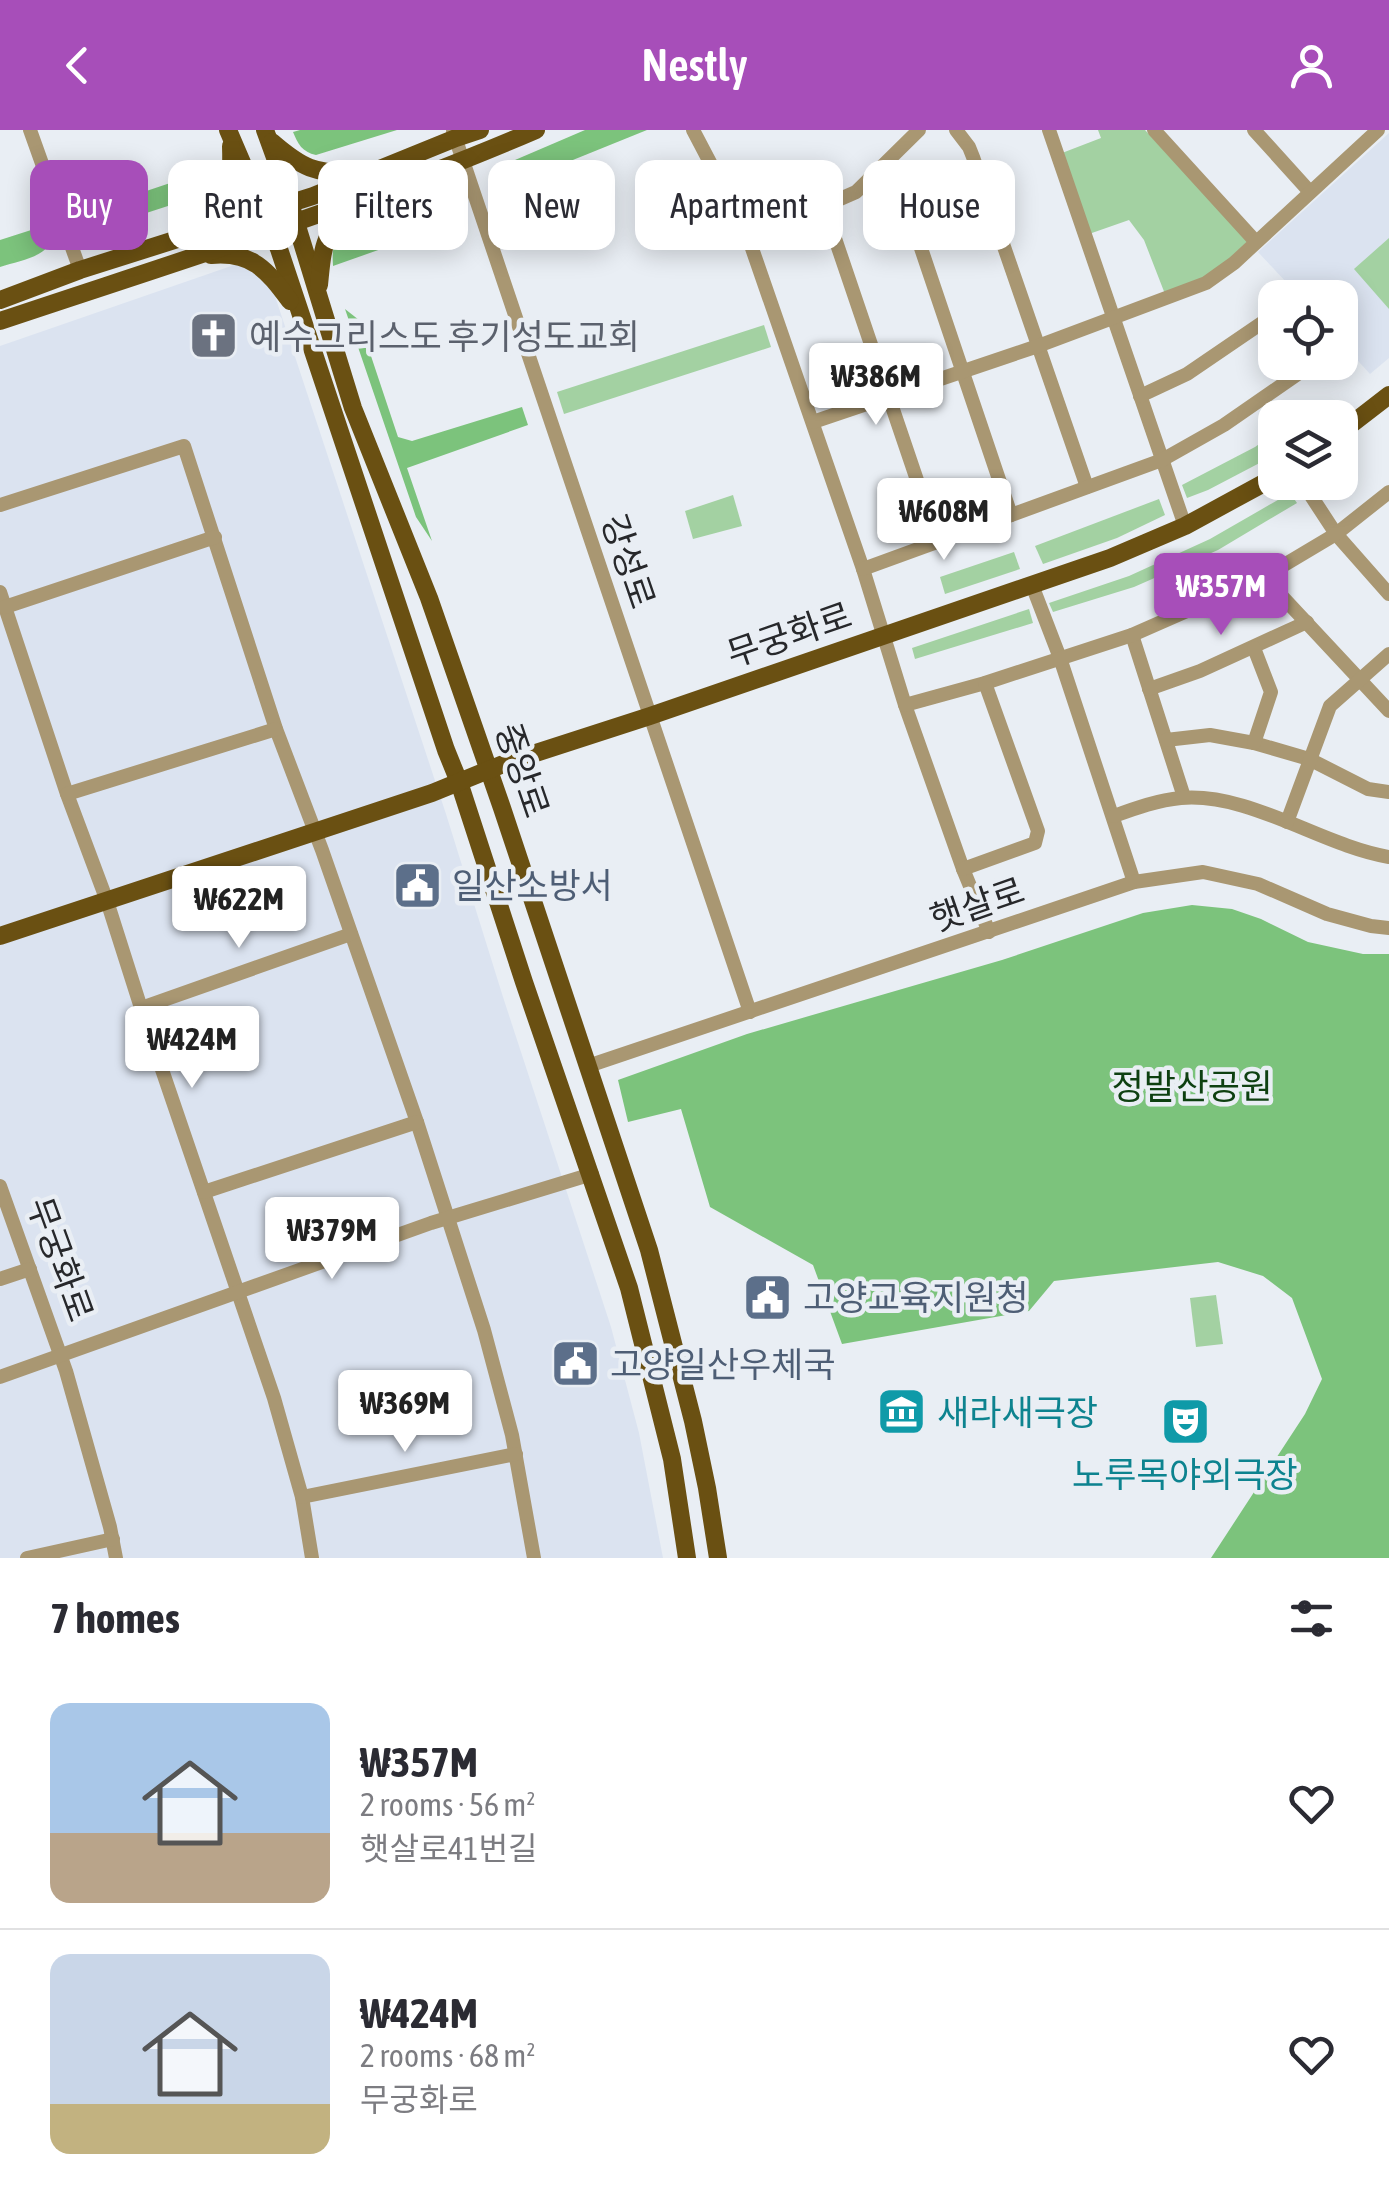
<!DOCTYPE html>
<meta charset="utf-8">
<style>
body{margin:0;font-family:"Asap Condensed","Noto Sans KR",sans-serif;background:#f2f2f3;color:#2b2b33;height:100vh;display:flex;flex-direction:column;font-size:38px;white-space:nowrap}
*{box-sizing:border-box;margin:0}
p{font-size:32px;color:#7c7c81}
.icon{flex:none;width:55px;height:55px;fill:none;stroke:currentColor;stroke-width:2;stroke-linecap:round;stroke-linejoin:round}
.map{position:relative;height:1428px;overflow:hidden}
.drawer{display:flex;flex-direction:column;background:#fff;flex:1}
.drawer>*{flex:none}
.banner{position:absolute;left:30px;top:30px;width:1330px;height:90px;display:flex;gap:20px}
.controls{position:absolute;left:1258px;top:150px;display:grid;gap:20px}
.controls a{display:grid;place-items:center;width:100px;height:100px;border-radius:20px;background:#fff;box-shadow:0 5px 25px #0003;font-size:50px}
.price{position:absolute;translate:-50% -85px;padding:0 22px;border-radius:10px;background:#fff;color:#222;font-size:32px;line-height:65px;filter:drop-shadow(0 2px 5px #0008)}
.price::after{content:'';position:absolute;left:50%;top:60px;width:30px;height:22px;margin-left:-15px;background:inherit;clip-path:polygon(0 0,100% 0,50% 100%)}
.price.active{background:#a74eb9;color:#fff}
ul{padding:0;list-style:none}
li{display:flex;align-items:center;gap:30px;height:250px;padding:0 50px}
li+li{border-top:2px solid #e1e1e2}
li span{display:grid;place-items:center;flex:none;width:280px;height:200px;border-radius:20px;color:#555}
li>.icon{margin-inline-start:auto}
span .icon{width:120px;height:120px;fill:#fffc;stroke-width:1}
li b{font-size:42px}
h2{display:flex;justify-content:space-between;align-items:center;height:120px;padding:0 50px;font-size:42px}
.pill{padding:0 35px;border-radius:20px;background:#fff;box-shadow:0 5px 25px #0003;font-size:35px;line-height:90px}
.pill.active{background:#a74eb9;color:#fff}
header{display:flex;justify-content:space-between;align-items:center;height:130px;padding:0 50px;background:#a74eb9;color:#fff;font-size:45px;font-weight:600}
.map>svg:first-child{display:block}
.built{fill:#dbe3f0}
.green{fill:#a3d1a2}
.forest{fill:#7cc37c}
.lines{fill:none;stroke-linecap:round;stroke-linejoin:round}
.minor{stroke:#a99772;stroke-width:14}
.major{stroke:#6a5012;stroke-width:18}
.labels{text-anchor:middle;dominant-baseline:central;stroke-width:9;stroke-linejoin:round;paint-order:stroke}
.worship-label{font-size:35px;fill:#5b616d;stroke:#e9eef4;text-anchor:start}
.street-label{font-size:35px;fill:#27282b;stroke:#e9eef4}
.service-label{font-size:35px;fill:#4e5e75;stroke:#e9eef4;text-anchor:start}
.park-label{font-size:35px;fill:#0e4011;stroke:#e9eef4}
.culture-label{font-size:35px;fill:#0d838f;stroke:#e9eef4;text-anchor:start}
</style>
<header><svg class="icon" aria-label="back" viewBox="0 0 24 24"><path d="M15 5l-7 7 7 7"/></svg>Nestly<svg class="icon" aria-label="person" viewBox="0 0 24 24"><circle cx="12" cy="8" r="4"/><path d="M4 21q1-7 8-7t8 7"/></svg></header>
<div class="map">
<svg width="1389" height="1428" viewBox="0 0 1389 1428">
<rect width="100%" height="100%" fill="#e9eef4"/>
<g class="built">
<path d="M 1389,3 L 1389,228 L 1370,244 L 1340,211 L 1340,168 L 1300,167 L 1258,122 Z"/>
<path d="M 237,134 L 251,136 L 273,160 L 446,684 L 503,867 L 611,1197 L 639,1303 L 663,1428 L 0,1428 L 0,216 Z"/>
</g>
<g class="green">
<path d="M 1098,0 L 1145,0 L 1248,111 L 1225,133 L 1203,149 L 1165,164 L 1144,110 L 1129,90 L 1089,104 L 1062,23 L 1101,8 Z"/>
<path d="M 1389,108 L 1389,179 L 1354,139 Z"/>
<path d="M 764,195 L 771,217 L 564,284 L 557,262 Z"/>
<path d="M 1275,303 L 1275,325 L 1208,360 L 1187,368 L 1182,355 L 1255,317 Z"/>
<path d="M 1290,363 L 1297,373 L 1218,420 L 1134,457 L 1053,482 L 1049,473 L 1129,446 L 1210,409 Z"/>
<path d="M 733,365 L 742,396 L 693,409 L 685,381 Z"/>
<path d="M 1159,369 L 1165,385 L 1117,408 L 1043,434 L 1035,416 Z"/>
<path d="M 1014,422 L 1020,439 L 945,464 L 940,447 Z"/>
<path d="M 1029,479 L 1033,493 L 915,529 L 912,518 Z"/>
<path d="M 1216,1165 L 1223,1214 L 1196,1217 L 1190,1168 Z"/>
</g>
<g class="forest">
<path d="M 300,0 L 397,0 L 316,25 C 302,22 298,14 293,2 Z"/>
<path d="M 585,0 L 647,0 L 494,62 L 490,47 L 496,38 Z"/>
<path d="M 209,37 L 209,48 L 204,61 L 171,75 L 97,99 L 87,96 L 81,83 L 185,48 Z"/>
<path d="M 435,59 C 455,61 459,73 466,89 L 333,136 C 332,119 333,111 344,98 Z"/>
<path d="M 53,93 C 58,126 25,129 0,137 L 0,110 Z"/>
<path d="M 345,179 L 359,190 L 398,307 L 412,311 L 522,277 L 528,295 L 407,338 L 432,411 L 416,387 Z"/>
<path d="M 1192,775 L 1232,779 L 1261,789 L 1308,812 L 1363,824 L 1389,824 L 1389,1428 L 1211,1428 L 1305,1284 L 1322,1249 L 1292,1168 L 1263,1146 L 1218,1132 L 1054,1151 L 1029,1181 L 842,1214 L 813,1135 L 710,1077 L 681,979 L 628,992 L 618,950 L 747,904 L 1002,830 L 1143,783 Z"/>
</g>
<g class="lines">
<g class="minor">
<path d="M 30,0 L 80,140"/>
<path d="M 693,0 L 746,101 L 863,439 L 905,575 L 963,739 L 989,802"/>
<path d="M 956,0 L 969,17 L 973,27 L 1087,357"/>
<path d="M 1049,0 L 1185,396"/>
<path d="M 1154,0 L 1256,112"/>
<path d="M 1254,0 L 1310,62"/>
<path d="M 453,1 L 750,882"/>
<path d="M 884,36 L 897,47 L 1011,385"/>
<path d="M 824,76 L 938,412"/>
<path d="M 746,101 L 824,76 L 856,62 L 919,0"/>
<path d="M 1140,266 L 1187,244 L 1275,184"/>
<path d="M 813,292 L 1038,216 L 1206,153 L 1234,133 L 1378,0"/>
<path d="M 1302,352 L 1336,404 L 1389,464"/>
<path d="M 0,375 L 184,316 L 276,599 L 322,720 L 417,992 L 484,1200 L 512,1305 L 534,1428"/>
<path d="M 863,439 L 1162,330 L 1224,295 L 1315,232"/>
<path d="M 1264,447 L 1389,581"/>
<path d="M 1032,455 L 1060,528 L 1134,752"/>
<path d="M 0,462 L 67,664 L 107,771 L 141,878 L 274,1268 L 302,1367 L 312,1428"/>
<path d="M 5,477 L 215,407"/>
<path d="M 1132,505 L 1184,667"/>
<path d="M 1149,559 L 1200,541 L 1307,492"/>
<path d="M 905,575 L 985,553 L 1132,505 L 1264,447 L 1336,404 L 1389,362"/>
<path d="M 1166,610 L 1210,605 L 1254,613 L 1309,629 L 1368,659 L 1389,662"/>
<path d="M 1254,613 L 1271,562 L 1254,518"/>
<path d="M 67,664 L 276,599"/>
<path d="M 1114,686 C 1136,678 1158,670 1181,668 C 1250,662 1322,716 1389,727"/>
<path d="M 1287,692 L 1330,576 L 1389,524"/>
<path d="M 963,739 L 1035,713 L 1038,701 L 985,553"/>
<path d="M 141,878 L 351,804"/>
<path d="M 588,936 L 1134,752 L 1203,742 L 1258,754 L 1327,784 L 1371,796 L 1389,798"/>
<path d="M 0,1056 L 66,1241 L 110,1397 L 116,1428"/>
<path d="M 204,1062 L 417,992"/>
<path d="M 0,1149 L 30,1139"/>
<path d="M 0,1247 L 431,1093 L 592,1044"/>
<path d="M 302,1367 L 516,1324"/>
<path d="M 27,1428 L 113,1409"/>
</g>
<g class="major">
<path d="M 228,0 L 279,119 L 446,620 L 459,652 L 524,852 L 629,1158 L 672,1329 L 687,1428"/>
<path d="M 265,0 L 281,44 L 353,278 L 429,468 L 502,678 L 649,1120 L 693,1291 L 707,1358 L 718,1428"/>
<path d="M 272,12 C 308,43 315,41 361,45"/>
<path d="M 187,101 C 226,69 233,69 231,16"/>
<path d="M 211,125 C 252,121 267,140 290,171"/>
<path d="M 319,155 C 323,112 324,103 356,73"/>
<path d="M 0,170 L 80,140 L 313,66 L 456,8 L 480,0"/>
<path d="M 0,191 C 179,131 362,75 536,0"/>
<path d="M 1340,303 L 1389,265"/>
<path d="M 0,806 L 432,663 L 508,632 L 650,586 L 1110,428 L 1185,396 L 1275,347"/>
</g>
</g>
<defs>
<symbol id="church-square" viewBox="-11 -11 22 22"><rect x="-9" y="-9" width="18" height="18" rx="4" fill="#6b7280" stroke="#e9eef4"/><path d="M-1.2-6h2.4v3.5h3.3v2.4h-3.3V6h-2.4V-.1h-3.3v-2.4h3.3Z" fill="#fff"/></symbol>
<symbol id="civic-square" viewBox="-11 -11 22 22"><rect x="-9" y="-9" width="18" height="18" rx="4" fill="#5c6f8a" stroke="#e9eef4"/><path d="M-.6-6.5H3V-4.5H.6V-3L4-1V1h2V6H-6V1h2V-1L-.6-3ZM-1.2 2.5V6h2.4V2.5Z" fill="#fff"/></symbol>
<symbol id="museum-square" viewBox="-11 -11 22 22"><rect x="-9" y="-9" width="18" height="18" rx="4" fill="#0f9aa8" stroke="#e9eef4"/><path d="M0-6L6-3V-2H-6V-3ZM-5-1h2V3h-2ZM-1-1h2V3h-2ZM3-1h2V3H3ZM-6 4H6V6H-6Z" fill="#fff"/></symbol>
<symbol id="theatre-square" viewBox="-11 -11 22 22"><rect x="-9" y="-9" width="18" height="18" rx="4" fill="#0f9aa8" stroke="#e9eef4"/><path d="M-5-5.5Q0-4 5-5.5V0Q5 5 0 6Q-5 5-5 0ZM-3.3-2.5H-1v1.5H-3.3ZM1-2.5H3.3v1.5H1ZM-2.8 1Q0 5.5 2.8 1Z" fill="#fff"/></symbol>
</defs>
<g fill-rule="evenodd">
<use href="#church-square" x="186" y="178" width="55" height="55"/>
<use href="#civic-square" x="390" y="728" width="55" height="55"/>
<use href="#civic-square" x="740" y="1140" width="55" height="55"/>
<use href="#civic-square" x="548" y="1206" width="55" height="55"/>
<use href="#museum-square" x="874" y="1254" width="55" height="55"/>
<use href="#theatre-square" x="1158" y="1264" width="55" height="55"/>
</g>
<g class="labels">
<g class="worship-label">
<text x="249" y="206">예수그리스도 후기성도교회</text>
</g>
<g class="street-label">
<text transform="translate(629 431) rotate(71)">강성로</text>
<text transform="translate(789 504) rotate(-19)">무궁화로</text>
<text transform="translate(523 640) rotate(71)">중앙로</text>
<text transform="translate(977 774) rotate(-19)">햇살로</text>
<text transform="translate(61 1129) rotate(70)">무궁화로</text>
</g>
<g class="service-label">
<text x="452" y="755">일산소방서</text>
<text x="803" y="1167">고양교육지원청</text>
<text x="610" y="1234">고양일산우체국</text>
</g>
<g class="park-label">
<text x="1192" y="956">정발산공원</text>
</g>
<g class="culture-label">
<text x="937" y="1282">새라새극장</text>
<text x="1185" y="1344" text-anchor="middle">노루목야외극장</text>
</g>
</g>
</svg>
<div class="controls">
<a><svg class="icon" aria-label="locate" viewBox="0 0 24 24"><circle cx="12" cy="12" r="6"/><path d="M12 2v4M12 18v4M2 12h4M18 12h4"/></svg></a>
<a><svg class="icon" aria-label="layers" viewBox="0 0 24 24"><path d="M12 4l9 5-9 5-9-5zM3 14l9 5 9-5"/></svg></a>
</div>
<b class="price" style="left:876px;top:298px">₩386M</b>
<b class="price" style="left:944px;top:433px">₩608M</b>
<b class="price active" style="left:1221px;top:508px">₩357M</b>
<b class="price" style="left:239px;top:821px">₩622M</b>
<b class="price" style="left:192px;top:961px">₩424M</b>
<b class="price" style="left:332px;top:1152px">₩379M</b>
<b class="price" style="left:405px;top:1325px">₩369M</b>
<div class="banner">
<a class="pill active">Buy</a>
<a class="pill">Rent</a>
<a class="pill">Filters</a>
<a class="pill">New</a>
<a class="pill">Apartment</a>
<a class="pill">House</a>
</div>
</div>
<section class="drawer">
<h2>7 homes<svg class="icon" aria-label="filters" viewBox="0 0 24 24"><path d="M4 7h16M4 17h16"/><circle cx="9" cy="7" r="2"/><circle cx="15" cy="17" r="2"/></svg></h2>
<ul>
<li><span style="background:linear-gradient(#a9c7e8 65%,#b9a48a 0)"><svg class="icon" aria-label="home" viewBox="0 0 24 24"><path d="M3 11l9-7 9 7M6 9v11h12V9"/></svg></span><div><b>₩357M</b><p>2 rooms · 56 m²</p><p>햇살로41번길</p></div><svg class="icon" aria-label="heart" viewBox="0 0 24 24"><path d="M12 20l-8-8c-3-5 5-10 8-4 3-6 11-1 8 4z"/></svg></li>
<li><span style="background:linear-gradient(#c9d6e8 75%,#c2b280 0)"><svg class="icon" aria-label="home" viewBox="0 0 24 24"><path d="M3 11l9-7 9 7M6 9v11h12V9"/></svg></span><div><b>₩424M</b><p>2 rooms · 68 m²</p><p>무궁화로</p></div><svg class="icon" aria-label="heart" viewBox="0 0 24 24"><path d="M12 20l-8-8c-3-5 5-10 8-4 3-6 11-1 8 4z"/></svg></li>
</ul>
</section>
